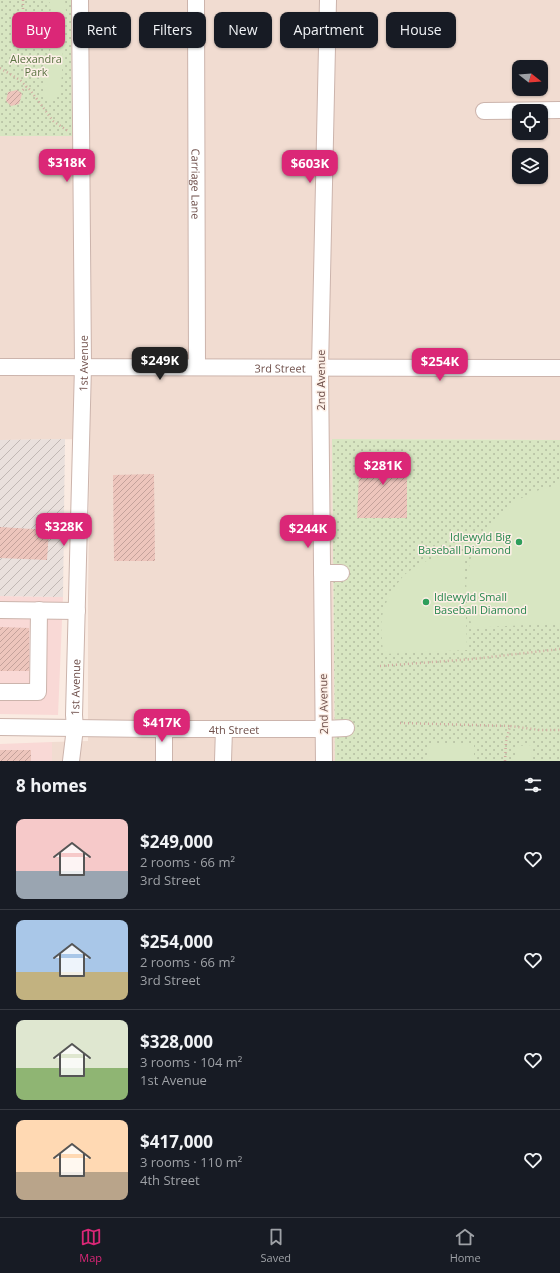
<!DOCTYPE html>
<meta charset="utf-8">
<style>
body{margin:0;font-family:"Open Sans",sans-serif;background:#20242c;color:#f1f3f6;height:100vh;display:flex;flex-direction:column;font-size:15px;white-space:nowrap}
*{box-sizing:border-box;margin:0}
p{font-size:13px;color:#9ea1a6}
.icon{flex:none;width:22px;height:22px;fill:none;stroke:currentColor;stroke-width:2;stroke-linecap:round;stroke-linejoin:round}
.map{position:relative;height:761px;overflow:hidden}
.sheet{display:flex;flex-direction:column;background:#171b24;flex:1}
.sheet>*{flex:none}
.guide{position:absolute;left:12px;top:12px;width:536px;height:36px;display:flex;gap:8px}
.needle{width:26px;rotate:107deg}
.tools{position:absolute;left:512px;top:60px;display:grid;gap:8px}
.tools a{display:grid;place-items:center;width:36px;height:36px;border-radius:8px;background:#171b24;box-shadow:0 1px 3px #0004;font-size:20px}
.price{position:absolute;translate:-50% -34px;padding:0 9px;border-radius:8px;background:#db2777;color:#fff;font-size:13px;line-height:26px;filter:drop-shadow(0 1px 2px #0008)}
.price::after{content:'';position:absolute;left:50%;top:24px;width:12px;height:9px;margin-left:-6px;background:inherit;clip-path:polygon(0 0,100% 0,50% 100%)}
.price.active{background:#222;color:#fff}
ul{padding:0;list-style:none}
li{display:flex;align-items:center;gap:12px;height:100px;padding:0 16px}
li+li{border-top:1px solid #363941}
li span{display:grid;place-items:center;flex:none;width:112px;height:80px;border-radius:8px;color:#555}
li>.icon{margin-inline-start:auto}
span .icon{width:48px;height:48px;fill:#fffc;stroke-width:1}
li b{font-size:17px}
h2{display:flex;justify-content:space-between;align-items:center;height:48px;padding:0 16px;font-size:17px}
.tag{padding:0 14px;border-radius:8px;background:#171b24;box-shadow:0 1px 3px #0004;font-size:14px;line-height:36px}
.tag.active{background:#db2777;color:#fff}
.tab-bar{display:flex;justify-content:space-around;align-items:center;height:56px;border-top:1px solid #363941;background:#171b24;font-size:11px;color:#9ea1a6}
.tab-bar a{display:grid;justify-items:center;gap:2px}
.tab-bar .active{color:#db2777}
.map>svg:first-child{display:block}
.residential{fill:#f1dcd1;fill-rule:evenodd}
.commercial{fill:#f9d9d6}
.industrial{fill:url(#industrial-furrows)}
.park{fill:url(#park-dots)}
.garden{fill:#d8e6c2}
.building{fill:url(#building-hatch)}
.lines{fill:none;stroke-linecap:round;stroke-linejoin:round}
.minor-casing{stroke:#ccb4ac;stroke-width:18}
.path{stroke:#d1a9a0;stroke-width:2.5;stroke-dasharray:1 3;stroke-linecap:butt}
.minor{stroke:#fff;stroke-width:16}
.leisure-dot{fill:#2e9e5b;stroke:#fdf0e7;stroke-width:1.5}
.labels{text-anchor:middle;dominant-baseline:central;stroke-width:3;stroke-linejoin:round;paint-order:stroke}
.park-label{font-size:11px;fill:#5c7444;stroke:#fdf0e7}
.street-label{font-size:11px;fill:#6f504b;stroke:#fdf0e7}
.leisure-label{font-size:11px;fill:#27864d;stroke:#fdf0e7;text-anchor:end}
</style>
<div class="map">
<svg width="560" height="761" viewBox="0 0 560 761">
<defs>
<pattern id="industrial-furrows" width="10" height="10" patternUnits="userSpaceOnUse"><rect width="10" height="10" fill="#e9e0dc"/><path d="M-1 1l2-2M0 10L10 0M9 11l2-2" fill="none" stroke="#c1b8b4"/></pattern>
<pattern id="park-dots" width="8" height="8" patternUnits="userSpaceOnUse"><rect width="8" height="8" fill="#d8e6c2"/><path d="M2 2h.1M6 6h.1" fill="none" stroke="#b3bda0" stroke-width="1.8" stroke-linecap="round"/></pattern>
<pattern id="building-hatch" width="6" height="6" patternUnits="userSpaceOnUse"><rect width="6" height="6" fill="#edc5bc"/><path d="M-1 1l2-2M0 6l6-6M5 7l2-2" fill="none" stroke="#c4a29b"/></pattern>
</defs>
<rect width="100%" height="100%" fill="#faebe2"/>
<path class="residential" d="M 71,0 L 560,0 L 560,440 L 332,439 L 335,761 L 52,761 L 52,742 L 88,741 L 88,595 L 90,439 L 0,440 L 0,136 L 72,136 ZM 519,67 L 541,67 L 541,89 L 519,89 ZM 519,111 L 541,111 L 541,133 L 519,133 ZM 519,155 L 541,155 L 541,177 L 519,177 Z"/>
<g class="commercial">
<path d="M 0,596 L 63,597 L 58,715 L 0,714 Z"/>
<path d="M 52,742 L 52,761 L 0,761 L 0,744 Z"/>
</g>
<path class="industrial" d="M 65,439 L 63,597 L 0,596 L 0,440 Z"/>
<g class="park">
<path d="M 0,0 L 71,0 L 72,136 L 0,136 Z"/>
<path d="M 332,439 L 560,440 L 560,761 L 335,761 Z"/>
</g>
<g class="garden">
<path d="M 47,0 L 65,0 L 66,12 L 63,18 C 57,20 54,19 50,14 C 51,8 52,3 47,0 Z"/>
<path d="M 56,20 C 59,22 60,24 61,28 C 64,38 63,79 60,88 C 58,95 53,98 47,101 L 43,99 L 43,82 L 51,46 L 50,28 L 51,22 Z"/>
<path d="M 560,484 L 560,623 L 472,628 L 468,609 L 466,582 L 471,557 L 487,527 L 511,503 L 539,490 Z"/>
<path d="M 455,554 L 464,554 L 467,650 L 383,654 L 381,625 L 383,611 L 390,593 L 404,575 L 421,563 L 441,556 Z"/>
<rect x="429" y="744" width="45" height="17"/>
<path d="M 532,745 L 531,758 L 533,761 L 517,761 L 517,746 Z"/>
</g>
<g class="building">
<path d="M 17,90 L 22,94 L 19,104 L 11,106 L 6,101 L 8,92 Z"/>
<path d="M 407,452 L 407,518 L 357,518 L 360,454 Z"/>
<path d="M 154,474 L 155,561 L 114,561 L 113,475 Z"/>
<path d="M 0,527 L 49,530 L 47,560 L 0,558 Z"/>
<path d="M 0,627 L 29,628 L 29,671 L 0,671 Z"/>
<rect x="0" y="750" width="31" height="11"/>
</g>
<g class="lines">
<defs>
<g id="minor">
<path id="s1" d="M 196,0 L 197,367"/>
<path d="M 484,111 L 560,110"/>
<path id="s2" d="M 0,367 L 560,368"/>
<path d="M 322,573 L 341,573"/>
<path d="M 0,610 L 77,611"/>
<path d="M 0,692 L 38,692 L 39,610"/>
<path id="s3" d="M 0,727 L 149,729 L 324,729 L 346,728"/>
<path d="M 164,729 L 164,761"/>
<path id="s4" d="M 71,761 L 75,728 L 74,715 L 83,366 L 80,0"/>
<path d="M 223,761 L 224,729"/>
<path d="M 324,761 L 320,368 L 328,0"/>
</g>
</defs>
<use href="#minor" class="minor-casing"/>
<g class="path">
<rect x="16" y="29" width="13" height="12"/>
<path d="M 23,29 L 23,0"/>
<path d="M 0,68 L 20,80 L 31,91 L 53,121 L 68,131"/>
<path d="M 20,93 L 26,87"/>
<path d="M 380,666 L 473,659 L 560,649"/>
<path d="M 400,723 L 510,726"/>
<path d="M 505,761 L 506,742 L 510,726 L 540,730 L 560,730"/>
</g>
<use href="#minor" class="minor"/>
</g>
<g class="leisure-dot">
<circle cx="519" cy="542" r="4"/>
<circle cx="426" cy="602" r="4"/>
</g>
<g class="labels">
<g class="park-label">
<text x="36" y="58">Alexandra<tspan x="36" dy="13">Park</tspan></text>
</g>
<g class="street-label">
<text stroke="none"><textPath href="#s1" startOffset="184">Carriage Lane</textPath></text>
<text stroke="none"><textPath href="#s4" startOffset="398">1st Avenue</textPath></text>
<text stroke="none"><textPath href="#s2" startOffset="280">3rd Street</textPath></text>
<text transform="translate(320 380) rotate(-90)">2nd Avenue</text>
<text stroke="none"><textPath href="#s4" startOffset="74">1st Avenue</textPath></text>
<text transform="translate(323 704) rotate(-91)">2nd Avenue</text>
<text stroke="none"><textPath href="#s3" startOffset="234">4th Street</textPath></text>
</g>
<g class="leisure-label">
<text x="511" y="536">Idlewyld Big<tspan x="511" dy="13">Baseball Diamond</tspan></text>
<text x="434" y="596" text-anchor="start">Idlewyld Small<tspan x="434" dy="13">Baseball Diamond</tspan></text>
</g>
</g>
</svg>
<div class="tools">
<a><svg class="needle" viewBox="-14 -14 28 28"><path d="M0-13l5 13h-10z" fill="#e53935"/><path d="M0 13l5-13h-10z" fill="#9ea1a6"/></svg></a>
<a><svg class="icon" aria-label="locate" viewBox="0 0 24 24"><circle cx="12" cy="12" r="6"/><path d="M12 2v4M12 18v4M2 12h4M18 12h4"/></svg></a>
<a><svg class="icon" aria-label="layers" viewBox="0 0 24 24"><path d="M12 4l9 5-9 5-9-5zM3 14l9 5 9-5"/></svg></a>
</div>
<b class="price" style="left:67px;top:183px">$318K</b>
<b class="price" style="left:310px;top:184px">$603K</b>
<b class="price active" style="left:160px;top:381px">$249K</b>
<b class="price" style="left:440px;top:382px">$254K</b>
<b class="price" style="left:383px;top:486px">$281K</b>
<b class="price" style="left:64px;top:547px">$328K</b>
<b class="price" style="left:308px;top:549px">$244K</b>
<b class="price" style="left:162px;top:743px">$417K</b>
<div class="guide">
<a class="tag active">Buy</a>
<a class="tag">Rent</a>
<a class="tag">Filters</a>
<a class="tag">New</a>
<a class="tag">Apartment</a>
<a class="tag">House</a>
</div>
</div>
<section class="sheet">
<h2>8 homes<svg class="icon" aria-label="filters" viewBox="0 0 24 24"><path d="M4 7h16M4 17h16"/><circle cx="9" cy="7" r="2"/><circle cx="15" cy="17" r="2"/></svg></h2>
<ul>
<li><span style="background:linear-gradient(#f6c9c9 65%,#9aa5b1 0)"><svg class="icon" aria-label="home" viewBox="0 0 24 24"><path d="M3 11l9-7 9 7M6 9v11h12V9"/></svg></span><div><b>$249,000</b><p>2 rooms · 66 m²</p><p>3rd Street</p></div><svg class="icon" aria-label="heart" viewBox="0 0 24 24"><path d="M12 20l-8-8c-3-5 5-10 8-4 3-6 11-1 8 4z"/></svg></li>
<li><span style="background:linear-gradient(#a9c7e8 65%,#c2b280 0)"><svg class="icon" aria-label="home" viewBox="0 0 24 24"><path d="M3 11l9-7 9 7M6 9v11h12V9"/></svg></span><div><b>$254,000</b><p>2 rooms · 66 m²</p><p>3rd Street</p></div><svg class="icon" aria-label="heart" viewBox="0 0 24 24"><path d="M12 20l-8-8c-3-5 5-10 8-4 3-6 11-1 8 4z"/></svg></li>
<li><span style="background:linear-gradient(#dfe7d0 60%,#8fb573 0)"><svg class="icon" aria-label="home" viewBox="0 0 24 24"><path d="M3 11l9-7 9 7M6 9v11h12V9"/></svg></span><div><b>$328,000</b><p>3 rooms · 104 m²</p><p>1st Avenue</p></div><svg class="icon" aria-label="heart" viewBox="0 0 24 24"><path d="M12 20l-8-8c-3-5 5-10 8-4 3-6 11-1 8 4z"/></svg></li>
<li><span style="background:linear-gradient(#ffd9b3 65%,#b9a48a 0)"><svg class="icon" aria-label="home" viewBox="0 0 24 24"><path d="M3 11l9-7 9 7M6 9v11h12V9"/></svg></span><div><b>$417,000</b><p>3 rooms · 110 m²</p><p>4th Street</p></div><svg class="icon" aria-label="heart" viewBox="0 0 24 24"><path d="M12 20l-8-8c-3-5 5-10 8-4 3-6 11-1 8 4z"/></svg></li>
</ul>
</section>
<nav class="tab-bar">
<a class="active"><svg class="icon" aria-label="map" viewBox="0 0 24 24"><path d="M3 6l6-2 6 2 6-2v14l-6 2-6-2-6 2zM9 4v14M15 6v14"/></svg>Map</a>
<a><svg class="icon" aria-label="saved" viewBox="0 0 24 24"><path d="M7 4h10v16l-5-4-5 4z"/></svg>Saved</a>
<a><svg class="icon" aria-label="home" viewBox="0 0 24 24"><path d="M3 11l9-7 9 7M6 9v11h12V9"/></svg>Home</a>
</nav>
